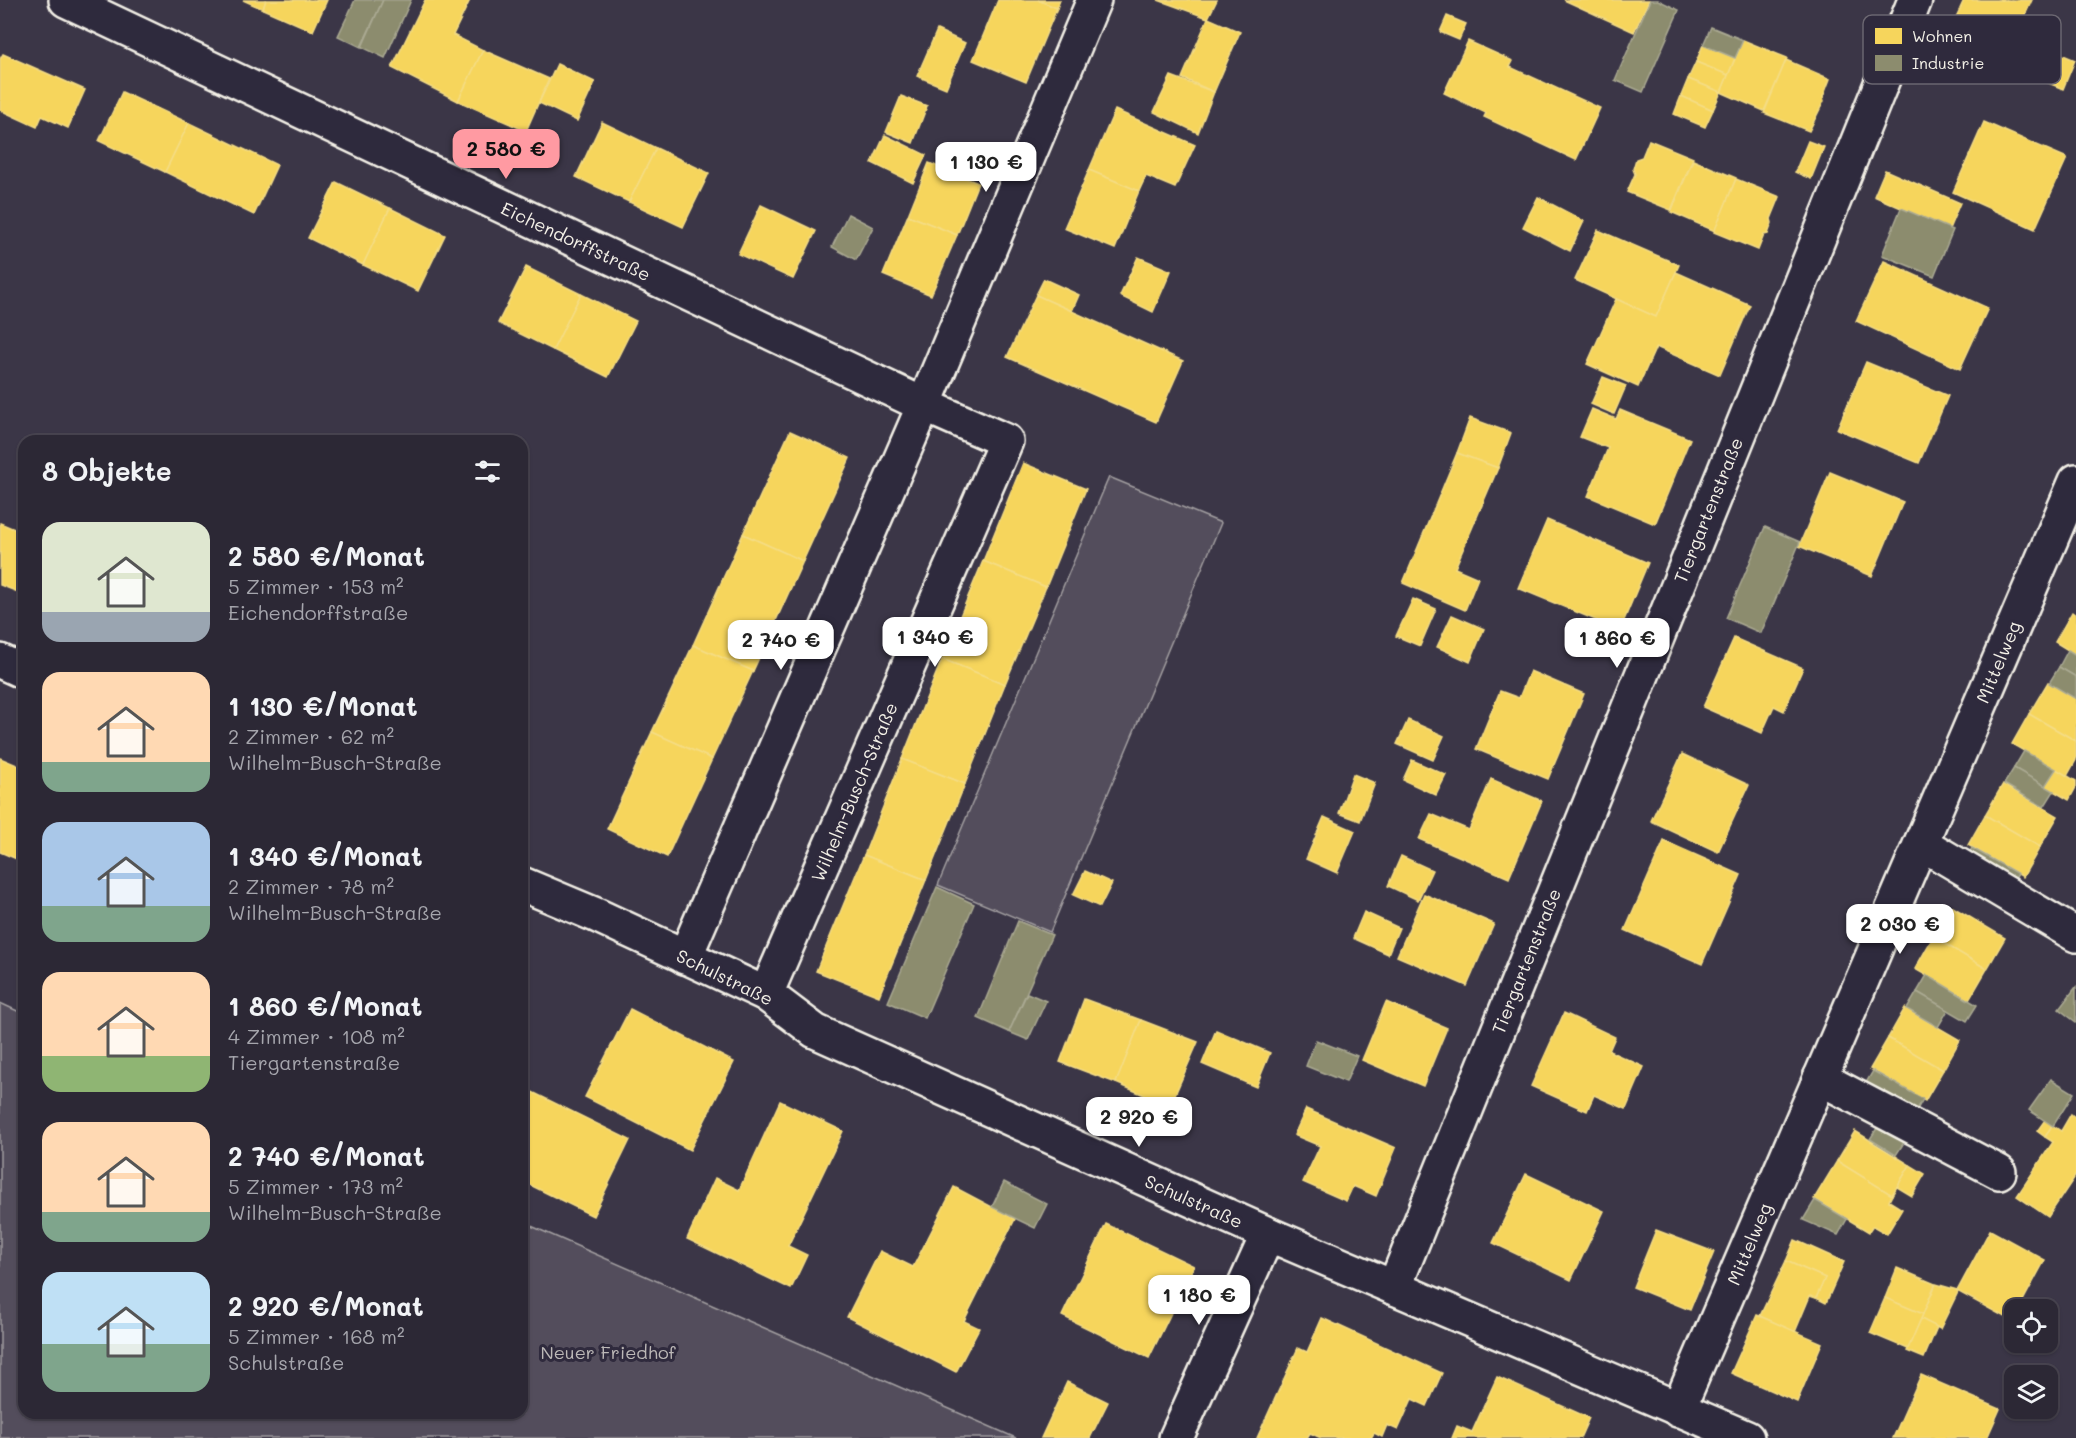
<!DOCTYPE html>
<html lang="de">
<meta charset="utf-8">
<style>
body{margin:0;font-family:Mali,sans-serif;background:#34303d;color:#f1f3f6;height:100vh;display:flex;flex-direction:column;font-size:22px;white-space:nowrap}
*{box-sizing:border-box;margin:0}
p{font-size:20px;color:#a6a6ad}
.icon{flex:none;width:33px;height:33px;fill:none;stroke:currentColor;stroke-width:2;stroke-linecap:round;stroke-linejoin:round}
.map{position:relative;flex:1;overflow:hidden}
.side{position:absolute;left:18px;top:435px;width:510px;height:984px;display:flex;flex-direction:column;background:#2c2835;border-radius:18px;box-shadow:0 2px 4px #0004,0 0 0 2px #484450}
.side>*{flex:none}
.tools{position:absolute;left:2004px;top:1299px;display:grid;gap:12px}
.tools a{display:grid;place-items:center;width:54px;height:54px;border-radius:12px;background:#2c2835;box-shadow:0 2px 4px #0004,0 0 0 2px #484450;font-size:30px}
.price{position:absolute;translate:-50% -51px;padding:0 14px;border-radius:12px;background:#fff;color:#222;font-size:20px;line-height:39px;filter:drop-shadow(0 2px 3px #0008)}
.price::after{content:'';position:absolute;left:50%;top:36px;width:18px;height:14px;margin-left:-9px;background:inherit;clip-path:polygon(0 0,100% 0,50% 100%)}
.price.on{background:#ff9aa2;color:#111}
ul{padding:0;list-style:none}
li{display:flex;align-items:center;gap:18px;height:150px;padding:0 24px}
li span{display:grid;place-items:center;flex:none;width:168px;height:120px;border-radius:18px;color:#555}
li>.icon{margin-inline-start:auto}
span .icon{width:72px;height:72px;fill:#fffc;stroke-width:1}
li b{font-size:26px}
h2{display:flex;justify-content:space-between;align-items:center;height:72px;padding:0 24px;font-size:26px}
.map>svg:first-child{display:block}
.green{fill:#534e5c;stroke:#a4a0a2;stroke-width:1.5}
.homes{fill:#f6d55c;stroke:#f5dd86;stroke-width:1.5}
.industry{fill:#8c8c6e;stroke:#abaa93;stroke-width:1.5}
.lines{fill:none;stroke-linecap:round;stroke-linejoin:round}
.street-casing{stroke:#f4f1e8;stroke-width:38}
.street{stroke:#2f2a3d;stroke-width:33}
.labels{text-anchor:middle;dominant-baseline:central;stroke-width:6;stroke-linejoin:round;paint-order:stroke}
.street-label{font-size:18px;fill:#f4f1e8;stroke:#2f2a3d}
.park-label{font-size:18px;fill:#bcb8b7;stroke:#2f2a3d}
.key{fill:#2f2a3d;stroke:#6a6670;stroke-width:1.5}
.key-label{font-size:16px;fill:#f4f1e8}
</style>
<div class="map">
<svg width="2076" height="1438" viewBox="0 0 2076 1438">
<rect width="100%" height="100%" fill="#3b3647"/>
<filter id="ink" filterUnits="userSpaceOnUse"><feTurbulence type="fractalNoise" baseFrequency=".0167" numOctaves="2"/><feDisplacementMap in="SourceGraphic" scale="12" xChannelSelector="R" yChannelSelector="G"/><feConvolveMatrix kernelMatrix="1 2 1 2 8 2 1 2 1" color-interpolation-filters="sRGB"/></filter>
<g filter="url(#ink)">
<g class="green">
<path d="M 1109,477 L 1221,523 L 1050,932 L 938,885 Z"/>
<path d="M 0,1003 L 24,1014 L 24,1413 L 522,1413 L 522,1222 L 1016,1438 L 0,1438 Z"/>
</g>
<g class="homes">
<path d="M 243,0 L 266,0 L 263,9 Z"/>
<path d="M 266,0 L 327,0 L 313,31 L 263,9 Z"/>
<path d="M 425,0 L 470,0 L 453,35 L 483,50 L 458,101 L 392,68 Z"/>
<path d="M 998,0 L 1038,0 L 1057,8 L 1026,82 L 973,60 Z"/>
<path d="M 1038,0 L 1060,0 L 1057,8 Z"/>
<path d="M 1158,0 L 1217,0 L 1208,18 Z"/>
<path d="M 1564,0 L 1649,0 L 1634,32 Z"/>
<path d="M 1964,0 L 2032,0 L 2009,50 L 1953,24 Z"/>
<path d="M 1447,16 L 1466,24 L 1459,40 L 1440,32 Z"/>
<path d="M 1208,18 L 1240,32 L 1214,92 L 1182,78 Z"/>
<path d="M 937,30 L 965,43 L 946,88 L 917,76 Z"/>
<path d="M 1743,40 L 1787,58 L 1764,111 L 1721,92 Z"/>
<path d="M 1468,41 L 1513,61 L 1510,67 L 1600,108 L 1576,160 L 1484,117 L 1486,113 L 1444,93 Z"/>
<path d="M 1703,45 L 1735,58 L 1728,75 L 1696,62 Z"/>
<path d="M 2044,47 L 2075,60 L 2063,89 L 2032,76 Z"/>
<path d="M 483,50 L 549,79 L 526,131 L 458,101 Z"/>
<path d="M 3,54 L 85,90 L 68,128 L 42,116 L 37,127 L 0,110 L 0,59 Z"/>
<path d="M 1786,60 L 1830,79 L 1823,97 L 1824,101 L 1809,131 L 1764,113 Z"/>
<path d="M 1696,62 L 1728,75 L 1721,92 L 1688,79 Z"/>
<path d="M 557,64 L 595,82 L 577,121 L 539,103 Z"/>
<path d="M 1171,76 L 1214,92 L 1198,133 L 1154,112 Z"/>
<path d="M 1688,79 L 1721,92 L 1713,110 L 1681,96 Z"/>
<path d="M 122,92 L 189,123 L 165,172 L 99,141 Z"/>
<path d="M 901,96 L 927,106 L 913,143 L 886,132 Z"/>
<path d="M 1681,96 L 1713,110 L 1705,127 L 1674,114 Z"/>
<path d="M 1115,110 L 1195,145 L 1175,188 L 1146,176 L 1139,191 L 1089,170 Z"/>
<path d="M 602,122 L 656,148 L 629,202 L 576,177 Z"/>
<path d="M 1984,122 L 2067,158 L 2035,229 L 1953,192 Z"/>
<path d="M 189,123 L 277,165 L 254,215 L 165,172 Z"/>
<path d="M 885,135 L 926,155 L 913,183 L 872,163 Z"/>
<path d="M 1649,140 L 1693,158 L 1671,210 L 1627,192 L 1635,174 L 1633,169 L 1636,159 L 1642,157 Z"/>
<path d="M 1808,141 L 1824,147 L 1811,179 L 1795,172 Z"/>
<path d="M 656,148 L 709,173 L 683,227 L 629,202 Z"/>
<path d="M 1693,160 L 1736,178 L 1715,231 L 1671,212 Z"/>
<path d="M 929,163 L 978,183 L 957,235 L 908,215 Z"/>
<path d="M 1089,170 L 1139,191 L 1115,249 L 1064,228 Z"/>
<path d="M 1885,170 L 1960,203 L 1949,229 L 1874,196 Z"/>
<path d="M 1736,179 L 1780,197 L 1771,219 L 1772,223 L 1768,234 L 1764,235 L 1758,250 L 1714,232 Z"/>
<path d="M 336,182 L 390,208 L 363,265 L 308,238 Z"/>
<path d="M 1538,197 L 1584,221 L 1570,251 L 1523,227 Z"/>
<path d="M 761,205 L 816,231 L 793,279 L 738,254 Z"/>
<path d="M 390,208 L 445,235 L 418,291 L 363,265 Z"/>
<path d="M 908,215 L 957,235 L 931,295 L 883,275 Z"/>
<path d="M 1598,230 L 1679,265 L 1656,317 L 1575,280 Z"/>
<path d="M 1138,257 L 1171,271 L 1153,312 L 1120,296 Z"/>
<path d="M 1884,261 L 1988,308 L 1960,369 L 1856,321 Z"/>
<path d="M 526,267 L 581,294 L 553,350 L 498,323 Z"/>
<path d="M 1676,272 L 1750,305 L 1720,375 L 1656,347 L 1638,387 L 1587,364 L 1616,299 L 1656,317 Z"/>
<path d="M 1044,279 L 1079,295 L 1072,311 L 1036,295 Z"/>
<path d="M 581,294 L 636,321 L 608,377 L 553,350 Z"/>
<path d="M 1036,295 L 1183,361 L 1156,422 L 1007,357 Z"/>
<path d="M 1866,362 L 1948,396 L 1919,463 L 1837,429 Z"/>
<path d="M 1603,377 L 1626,386 L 1614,414 L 1591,404 Z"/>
<path d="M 1592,409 L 1616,419 L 1620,410 L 1690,439 L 1655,524 L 1588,496 L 1608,448 L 1580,437 Z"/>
<path d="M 1470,418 L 1511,433 L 1498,468 L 1457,453 Z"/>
<path d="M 790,431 L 850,458 L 803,561 L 743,534 Z"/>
<path d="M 1457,453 L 1498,468 L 1455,568 L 1478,578 L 1465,610 L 1403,583 Z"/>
<path d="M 1023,463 L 1086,489 L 1046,587 L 983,561 Z"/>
<path d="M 1830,472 L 1903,502 L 1872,576 L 1799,546 Z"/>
<path d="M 1547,520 L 1648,563 L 1620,630 L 1518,588 Z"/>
<path d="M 0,523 L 24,533 L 24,577 L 18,592 L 0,585 Z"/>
<path d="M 743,534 L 803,561 L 753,671 L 693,645 Z"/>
<path d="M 983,561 L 1046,587 L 1005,684 L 942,659 Z"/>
<path d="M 1413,599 L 1436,609 L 1420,646 L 1396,636 Z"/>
<path d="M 2072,612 L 2076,615 L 2076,655 L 2055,642 Z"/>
<path d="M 1452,615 L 1484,629 L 1470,662 L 1437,647 Z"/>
<path d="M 1734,638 L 1803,668 L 1784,711 L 1774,706 L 1762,733 L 1703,707 Z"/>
<path d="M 693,645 L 753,671 L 712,759 L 652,732 Z"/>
<path d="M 942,659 L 1005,684 L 965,784 L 902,759 Z"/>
<path d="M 1530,671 L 1584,694 L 1548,779 L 1476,749 L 1500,691 L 1519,698 Z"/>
<path d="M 2048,682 L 2076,699 L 2076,741 L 2029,714 Z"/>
<path d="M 2029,714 L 2076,741 L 2076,760 L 2067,776 L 2012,744 Z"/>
<path d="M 1408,720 L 1444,736 L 1433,760 L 1397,744 Z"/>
<path d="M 652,732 L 712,759 L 667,857 L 607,829 Z"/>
<path d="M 1682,754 L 1749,785 L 1718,852 L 1651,821 Z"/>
<path d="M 0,758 L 24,768 L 24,862 L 0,852 Z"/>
<path d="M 902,759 L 965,784 L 926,880 L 864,855 Z"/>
<path d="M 1412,760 L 1446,775 L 1436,795 L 1403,780 Z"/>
<path d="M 2056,769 L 2076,781 L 2076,787 L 2069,800 L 2045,786 Z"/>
<path d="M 1353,774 L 1375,783 L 1360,821 L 1339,813 Z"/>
<path d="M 1491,779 L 1542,801 L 1509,878 L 1419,839 L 1431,814 L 1469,830 Z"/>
<path d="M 2003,784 L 2058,816 L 2040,847 L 1985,815 Z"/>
<path d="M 1985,815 L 2040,847 L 2023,877 L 1968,845 Z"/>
<path d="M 1324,817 L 1355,831 L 1337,873 L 1306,859 Z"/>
<path d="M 1664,841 L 1741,875 L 1702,964 L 1625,930 Z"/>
<path d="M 864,855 L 926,880 L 879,996 L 816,971 Z"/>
<path d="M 1401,856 L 1432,870 L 1418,900 L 1388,886 Z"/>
<path d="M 1085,871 L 1112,883 L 1100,907 L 1073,895 Z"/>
<path d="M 1424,894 L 1494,924 L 1467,986 L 1397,956 Z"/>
<path d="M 1951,906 L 2005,938 L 1987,969 L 1933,937 Z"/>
<path d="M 1364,912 L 1399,928 L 1388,954 L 1353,938 Z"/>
<path d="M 1933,937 L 1987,969 L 1969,1000 L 1915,969 Z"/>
<path d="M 1084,999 L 1141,1020 L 1116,1083 L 1060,1062 Z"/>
<path d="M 1386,1002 L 1447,1028 L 1423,1086 L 1362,1060 Z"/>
<path d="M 1905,1008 L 1960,1040 L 1943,1070 L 1888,1038 Z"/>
<path d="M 630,1009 L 734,1062 L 690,1150 L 585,1097 Z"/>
<path d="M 1564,1013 L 1615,1037 L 1609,1051 L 1644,1067 L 1626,1109 L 1594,1095 L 1587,1111 L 1531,1086 Z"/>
<path d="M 1141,1020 L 1198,1042 L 1170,1106 L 1116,1083 Z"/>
<path d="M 1216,1030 L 1270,1053 L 1256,1087 L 1202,1064 Z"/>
<path d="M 1888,1038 L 1943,1070 L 1925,1101 L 1870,1069 Z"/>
<path d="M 524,1088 L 630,1140 L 593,1216 L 522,1181 L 522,1093 Z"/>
<path d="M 780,1101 L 843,1131 L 788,1246 L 807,1255 L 791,1289 L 687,1239 L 715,1178 L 739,1190 Z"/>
<path d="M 1306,1109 L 1396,1148 L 1376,1196 L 1353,1186 L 1346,1201 L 1303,1182 L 1320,1146 L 1294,1135 Z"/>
<path d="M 2071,1114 L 2076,1118 L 2076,1175 L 2048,1217 L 2017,1196 L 2053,1142 L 2045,1137 L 2052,1125 L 2061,1131 Z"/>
<path d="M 2045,1120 L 2052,1125 L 2045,1137 L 2037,1131 Z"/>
<path d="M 1855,1131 L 1910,1165 L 1892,1195 L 1837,1161 Z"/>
<path d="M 1837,1161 L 1892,1195 L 1889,1201 L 1902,1209 L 1887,1234 L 1873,1226 L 1869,1232 L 1814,1199 Z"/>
<path d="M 1910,1165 L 1925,1174 L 1912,1196 L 1897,1187 Z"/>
<path d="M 1526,1174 L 1604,1211 L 1571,1280 L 1493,1243 Z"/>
<path d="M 954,1187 L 1015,1219 L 964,1321 L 979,1328 L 956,1372 L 847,1317 L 880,1251 L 913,1267 Z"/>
<path d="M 1106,1224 L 1194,1266 L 1149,1358 L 1062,1316 Z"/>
<path d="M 1656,1230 L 1714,1252 L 1690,1310 L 1633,1287 Z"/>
<path d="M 1990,1230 L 2045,1260 L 2018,1310 L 2014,1310 L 2014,1316 L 2012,1321 L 1957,1291 Z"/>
<path d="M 1795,1240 L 1844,1262 L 1826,1303 L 1816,1298 L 1825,1278 L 1786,1261 Z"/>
<path d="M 1786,1261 L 1825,1278 L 1816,1298 L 1810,1296 L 1795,1332 L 1760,1316 Z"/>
<path d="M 1897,1268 L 1935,1284 L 1923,1314 L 1885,1298 Z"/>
<path d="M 1936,1284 L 1957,1290 L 1958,1292 L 1940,1329 L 1921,1319 Z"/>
<path d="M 1885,1298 L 1923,1314 L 1908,1349 L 1870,1333 Z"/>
<path d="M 1757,1315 L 1822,1343 L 1797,1402 L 1731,1373 Z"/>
<path d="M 1322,1318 L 1442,1373 L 1427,1406 L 1412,1399 L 1398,1430 L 1387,1425 L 1382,1437 L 1374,1433 L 1371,1438 L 1321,1438 L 1310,1433 L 1307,1438 L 1257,1438 L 1298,1348 L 1307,1352 Z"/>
<path d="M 1921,1319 L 1937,1327 L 1924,1358 L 1907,1351 Z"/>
<path d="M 1921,1375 L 2000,1409 L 1987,1438 L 1893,1438 Z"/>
<path d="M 1497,1377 L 1589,1418 L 1580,1438 L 1452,1438 L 1457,1426 L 1472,1432 Z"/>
<path d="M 1067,1382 L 1108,1402 L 1090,1438 L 1041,1438 Z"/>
</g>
<g class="industry">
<path d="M 355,0 L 383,0 L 361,47 L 338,36 Z"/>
<path d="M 383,0 L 411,0 L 385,58 L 362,47 Z"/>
<path d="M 1650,0 L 1658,0 L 1679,10 L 1643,92 L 1615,80 Z"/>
<path d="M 1711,27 L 1743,40 L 1735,58 L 1703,45 Z"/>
<path d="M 1901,208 L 1953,230 L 1934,276 L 1882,255 Z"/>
<path d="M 848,214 L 873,227 L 856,260 L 832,247 Z"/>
<path d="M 1765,527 L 1800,542 L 1761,633 L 1726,618 Z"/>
<path d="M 2068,650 L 2076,655 L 2076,677 L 2059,667 Z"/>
<path d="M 2059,667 L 2076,677 L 2076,699 L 2049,683 Z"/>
<path d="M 2024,751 L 2056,769 L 2045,786 L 2014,768 Z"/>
<path d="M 2014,768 L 2054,791 L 2044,807 L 2004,784 Z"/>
<path d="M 1972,848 L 2018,874 L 2008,890 L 1963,864 Z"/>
<path d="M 937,887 L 974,904 L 925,1018 L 888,1002 Z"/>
<path d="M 1018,921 L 1052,935 L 1009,1032 L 978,1018 Z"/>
<path d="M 1927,975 L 1977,1005 L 1967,1021 L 1917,992 Z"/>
<path d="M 2076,987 L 2076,1022 L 2059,1009 Z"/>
<path d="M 1917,992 L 1948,1010 L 1938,1027 L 1907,1009 Z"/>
<path d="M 1027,993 L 1046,1001 L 1028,1040 L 1009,1032 Z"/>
<path d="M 1316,1040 L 1357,1056 L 1346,1082 L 1306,1066 Z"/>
<path d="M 1873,1071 L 1923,1099 L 1914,1115 L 1864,1086 Z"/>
<path d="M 2051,1079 L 2074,1093 L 2053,1126 L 2029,1110 Z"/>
<path d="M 1879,1125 L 1905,1141 L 1896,1155 L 1870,1139 Z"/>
<path d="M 1004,1182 L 1047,1204 L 1035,1228 L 992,1207 Z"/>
<path d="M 1815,1200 L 1847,1219 L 1838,1235 L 1803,1220 Z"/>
</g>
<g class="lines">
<defs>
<g id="street">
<path d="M 66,0 L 924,405 L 1006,441 L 766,994"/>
<path d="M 0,661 L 24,672"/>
<path d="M 1921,843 L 2076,935"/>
<path d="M 522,884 L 596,915 L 766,994 L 815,1031 L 1268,1234 L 1747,1438"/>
<path d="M 685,957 L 924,405 L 1094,0"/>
<path d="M 1820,1078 L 1999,1172"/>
<path d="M 1394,1288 L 1915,0"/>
<path d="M 1678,1410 L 2076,481"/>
<path d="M 1176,1438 L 1268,1234"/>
</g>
</defs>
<use href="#street" class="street-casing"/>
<use href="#street" class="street"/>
</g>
</g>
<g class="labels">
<g class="street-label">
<text transform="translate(576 241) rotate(25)">Eichendorffstraße</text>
<text transform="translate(1708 510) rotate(-68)">Tiergartenstraße</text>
<text transform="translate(1998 662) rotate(-67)">Mittelweg</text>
<text transform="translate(854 792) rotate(-67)">Wilhelm-Busch-Straße</text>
<text transform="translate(1526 961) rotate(-68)">Tiergartenstraße</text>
<text transform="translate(725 977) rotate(26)">Schulstraße</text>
<text transform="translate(1194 1201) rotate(24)">Schulstraße</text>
<text transform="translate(1749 1244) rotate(-67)">Mittelweg</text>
</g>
<g class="park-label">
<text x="608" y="1352">Neuer Friedhof</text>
</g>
</g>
<rect x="1863" y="15" width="198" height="69" rx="9" class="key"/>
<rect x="1875" y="28" width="27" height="16" fill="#f6d55c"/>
<rect x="1875" y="55" width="27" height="16" fill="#8c8c6e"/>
<g class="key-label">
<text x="1912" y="42">Wohnen</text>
<text x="1912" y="69">Industrie</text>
</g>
</svg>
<div class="tools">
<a><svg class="icon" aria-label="locate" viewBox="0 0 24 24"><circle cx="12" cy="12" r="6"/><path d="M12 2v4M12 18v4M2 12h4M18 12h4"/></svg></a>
<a><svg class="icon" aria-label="layers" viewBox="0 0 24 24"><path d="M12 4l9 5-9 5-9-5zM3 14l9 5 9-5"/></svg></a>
</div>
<b class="price on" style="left:506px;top:180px">2 580 €</b>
<b class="price" style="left:986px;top:193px">1 130 €</b>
<b class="price" style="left:935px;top:668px">1 340 €</b>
<b class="price" style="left:1617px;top:669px">1 860 €</b>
<b class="price" style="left:781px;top:671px">2 740 €</b>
<b class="price" style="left:1900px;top:955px">2 030 €</b>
<b class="price" style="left:1139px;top:1148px">2 920 €</b>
<b class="price" style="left:1199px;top:1326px">1 180 €</b>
<section class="side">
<h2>8 Objekte<svg class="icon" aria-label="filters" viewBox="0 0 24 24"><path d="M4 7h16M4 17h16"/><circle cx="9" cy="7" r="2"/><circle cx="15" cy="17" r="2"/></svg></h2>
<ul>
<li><span style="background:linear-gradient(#dfe7d0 75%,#9aa5b1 0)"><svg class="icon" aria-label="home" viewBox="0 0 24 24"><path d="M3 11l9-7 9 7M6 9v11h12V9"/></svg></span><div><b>2 580 €/Monat</b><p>5 Zimmer · 153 m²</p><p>Eichendorffstraße</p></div></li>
<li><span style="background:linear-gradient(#ffd9b3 75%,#7fa58c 0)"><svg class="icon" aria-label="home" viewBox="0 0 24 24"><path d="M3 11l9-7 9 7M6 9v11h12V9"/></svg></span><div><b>1 130 €/Monat</b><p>2 Zimmer · 62 m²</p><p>Wilhelm-Busch-Straße</p></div></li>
<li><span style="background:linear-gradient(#a9c7e8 70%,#7fa58c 0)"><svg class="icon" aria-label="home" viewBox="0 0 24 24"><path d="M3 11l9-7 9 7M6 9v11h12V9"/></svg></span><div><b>1 340 €/Monat</b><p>2 Zimmer · 78 m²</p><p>Wilhelm-Busch-Straße</p></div></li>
<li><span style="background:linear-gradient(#ffd9b3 70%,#8fb573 0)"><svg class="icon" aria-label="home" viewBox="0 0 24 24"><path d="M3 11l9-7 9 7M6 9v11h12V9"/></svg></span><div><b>1 860 €/Monat</b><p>4 Zimmer · 108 m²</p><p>Tiergartenstraße</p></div></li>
<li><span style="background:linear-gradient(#ffd9b3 75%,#7fa58c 0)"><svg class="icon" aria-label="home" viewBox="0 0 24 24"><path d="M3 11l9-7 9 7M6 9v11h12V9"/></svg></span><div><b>2 740 €/Monat</b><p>5 Zimmer · 173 m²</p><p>Wilhelm-Busch-Straße</p></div></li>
<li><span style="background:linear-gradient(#bfe0f5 60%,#7fa58c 0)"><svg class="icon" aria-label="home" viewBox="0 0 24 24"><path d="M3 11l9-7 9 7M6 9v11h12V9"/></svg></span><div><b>2 920 €/Monat</b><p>5 Zimmer · 168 m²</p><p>Schulstraße</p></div></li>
</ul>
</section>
</div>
